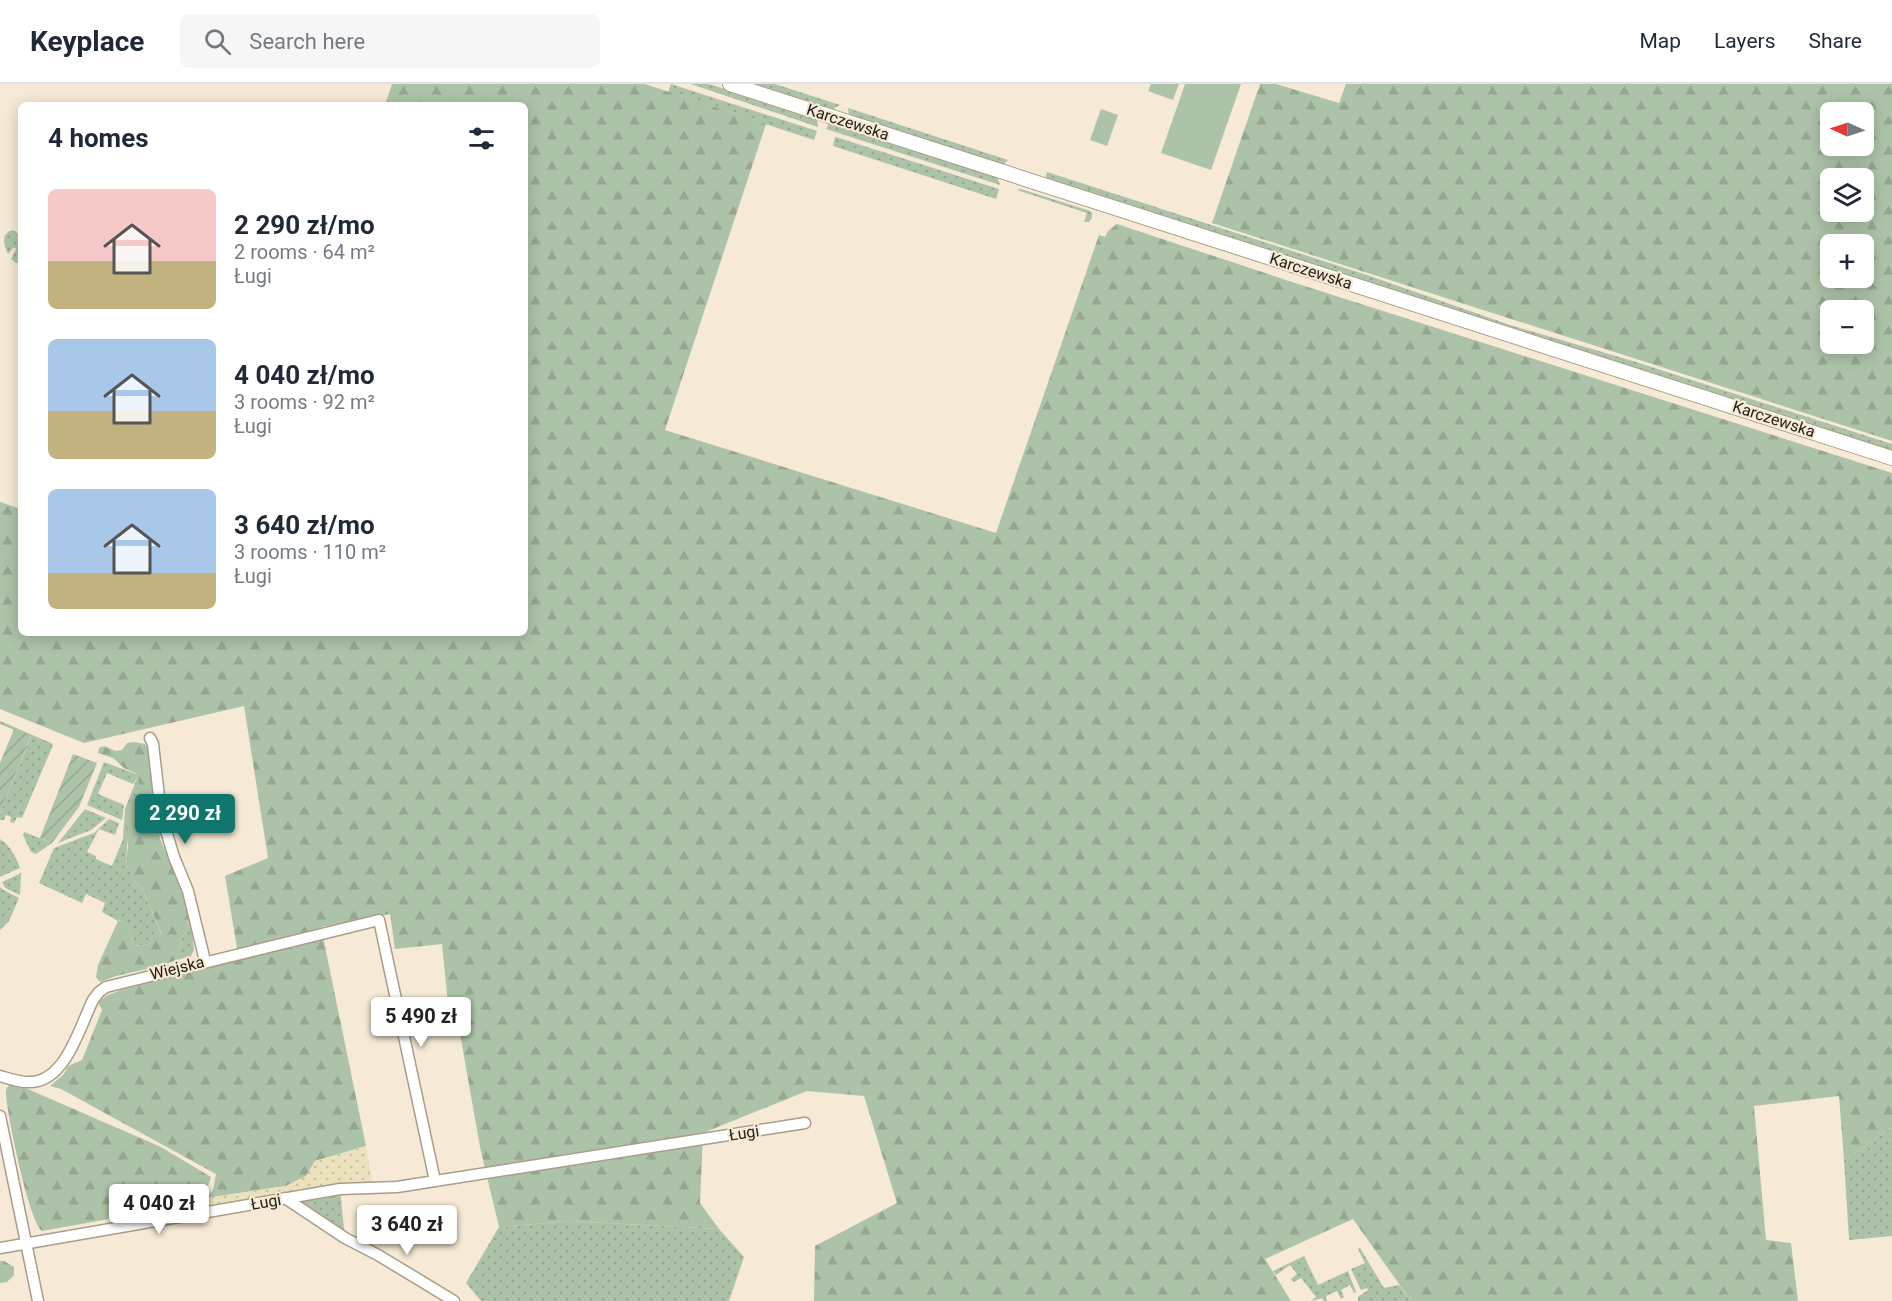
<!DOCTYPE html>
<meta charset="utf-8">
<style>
body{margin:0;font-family:Roboto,sans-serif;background:#f6f6f7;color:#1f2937;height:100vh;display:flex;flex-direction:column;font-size:22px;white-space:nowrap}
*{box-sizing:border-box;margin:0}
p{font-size:20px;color:#747a83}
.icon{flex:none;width:33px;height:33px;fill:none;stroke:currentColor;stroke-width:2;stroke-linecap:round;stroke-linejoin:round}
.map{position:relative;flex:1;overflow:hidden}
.side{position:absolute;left:18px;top:18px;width:510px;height:534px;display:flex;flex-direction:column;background:#fff;border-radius:9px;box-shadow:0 3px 15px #0003}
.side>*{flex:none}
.needle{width:39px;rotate:273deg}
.buttons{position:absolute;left:1820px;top:18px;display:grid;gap:12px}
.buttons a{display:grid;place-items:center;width:54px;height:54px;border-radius:9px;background:#fff;box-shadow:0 3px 15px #0003;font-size:30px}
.price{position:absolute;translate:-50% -51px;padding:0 14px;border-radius:6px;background:#fff;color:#222;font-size:20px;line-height:39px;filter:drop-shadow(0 2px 3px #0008)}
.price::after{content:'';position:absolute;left:50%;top:36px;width:18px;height:14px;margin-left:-9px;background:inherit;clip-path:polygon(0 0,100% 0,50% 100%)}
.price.active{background:#0f766e;color:#fff}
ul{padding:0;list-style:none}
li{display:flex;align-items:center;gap:18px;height:150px;padding:0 30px}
li span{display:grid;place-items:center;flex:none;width:168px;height:120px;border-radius:9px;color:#555}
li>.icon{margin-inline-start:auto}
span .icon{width:72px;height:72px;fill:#fffc;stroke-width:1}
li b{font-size:26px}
h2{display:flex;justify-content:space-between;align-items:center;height:72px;padding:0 30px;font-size:26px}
header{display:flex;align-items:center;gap:36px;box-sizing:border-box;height:84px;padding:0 30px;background:#fff;border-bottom:2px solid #e0e1e3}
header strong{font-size:28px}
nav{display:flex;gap:33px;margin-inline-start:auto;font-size:21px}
.search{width:420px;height:54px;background:#f6f6f7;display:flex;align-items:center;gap:15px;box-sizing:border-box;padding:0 21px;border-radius:9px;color:#747a83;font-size:22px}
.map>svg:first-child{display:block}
.grass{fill:url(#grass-dots)}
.forest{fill:url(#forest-firs);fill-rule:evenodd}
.sand{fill:url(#sand-dots)}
.garden{fill:url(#garden-furrows)}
.pitch{fill:#adc3a9}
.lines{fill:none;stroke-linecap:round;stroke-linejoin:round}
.street-casing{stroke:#a89d8a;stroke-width:13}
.secondary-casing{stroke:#a89d8a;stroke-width:16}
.street{stroke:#fff;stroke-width:10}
.secondary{stroke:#fff;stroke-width:14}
.labels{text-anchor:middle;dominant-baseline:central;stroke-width:4.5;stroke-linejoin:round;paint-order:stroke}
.street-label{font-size:16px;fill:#231e17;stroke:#f6e9d5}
</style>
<header>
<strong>Keyplace</strong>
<div class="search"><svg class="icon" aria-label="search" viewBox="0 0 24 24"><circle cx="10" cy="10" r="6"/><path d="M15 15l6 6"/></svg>Search here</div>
<nav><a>Map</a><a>Layers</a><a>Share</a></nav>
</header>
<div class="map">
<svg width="1892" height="1217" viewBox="0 0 1892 1217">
<defs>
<pattern id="grass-dots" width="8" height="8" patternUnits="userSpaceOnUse" patternTransform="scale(1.5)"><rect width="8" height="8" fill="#adc3a9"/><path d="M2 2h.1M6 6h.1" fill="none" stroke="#95a791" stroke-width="1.8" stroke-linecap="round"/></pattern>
<pattern id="forest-firs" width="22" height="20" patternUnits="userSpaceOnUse" patternTransform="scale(1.5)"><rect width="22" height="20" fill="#adc3a9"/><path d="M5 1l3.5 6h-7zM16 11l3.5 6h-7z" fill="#95a791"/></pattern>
<pattern id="sand-dots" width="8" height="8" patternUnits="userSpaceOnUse" patternTransform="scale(1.5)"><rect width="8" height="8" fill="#ebe1bc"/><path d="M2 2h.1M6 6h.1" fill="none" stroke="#c9c1a1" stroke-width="1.8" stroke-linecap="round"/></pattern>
<pattern id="garden-furrows" width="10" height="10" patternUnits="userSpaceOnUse" patternTransform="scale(1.5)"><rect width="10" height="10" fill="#adc3a9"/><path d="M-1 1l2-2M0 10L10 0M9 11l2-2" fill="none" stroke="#95a791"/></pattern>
</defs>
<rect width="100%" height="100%" fill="#f6e9d5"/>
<g class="grass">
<path d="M 671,0 L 817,47 L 814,56 L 668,8 Z"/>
<path d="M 691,0 L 709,0 L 817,35 L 818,43 Z"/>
<path d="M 747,0 L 775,0 L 840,21 L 830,27 Z"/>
<path d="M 848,24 L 1008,76 L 1003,81 L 849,33 Z"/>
<path d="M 829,40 L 840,42 L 997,93 L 1000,101 L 826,45 Z"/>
<path d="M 835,53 L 839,54 L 999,105 L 996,115 L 833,62 Z"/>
<path d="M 1047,88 L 1367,191 L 1510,241 L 1636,278 L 1892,360 L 1892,367 L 1045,96 Z"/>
<path d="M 1021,105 L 1090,127 L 1092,129 L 1092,134 L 1089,138 L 1084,138 L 1087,129 L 1017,106 Z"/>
<path d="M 13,146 L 21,151 L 21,178 L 16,179 L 11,175 L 16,165 L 14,163 L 8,170 C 4,161 0,149 13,146 Z"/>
<path d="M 0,637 L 51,659 L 53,661 L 22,734 L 17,733 L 14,739 L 10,738 L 11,733 L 6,731 L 4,736 L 0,736 L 0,729 L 31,653 L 0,640 Z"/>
<path d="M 104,678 L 139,691 L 139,709 L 129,730 L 126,781 L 136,799 L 143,806 L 162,852 C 153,859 146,863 134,861 L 128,843 L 120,836 L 118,837 L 102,828 L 105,819 L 86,810 L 82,819 L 39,799 L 54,764 L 94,749 L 109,735 L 119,739 L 115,751 L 99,745 L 87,768 L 96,772 L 96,775 L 112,782 L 123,755 L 125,725 L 137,694 L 133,700 L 107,689 L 98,710 L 124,721 L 122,736 L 87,721 Z"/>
<path d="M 85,725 L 106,734 L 91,746 L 58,759 Z"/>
<path d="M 24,748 L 52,759 L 36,770 L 31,768 L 23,751 Z"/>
<path d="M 0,755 C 11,763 15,771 20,784 L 0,793 Z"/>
<path d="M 21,789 L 20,811 L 5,804 L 2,798 Z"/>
<path d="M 0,803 L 2,805 L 19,814 L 9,837 L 0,846 Z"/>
<path d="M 189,836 L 191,837 L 194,866 L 191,872 L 177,876 L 181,856 L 187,846 Z"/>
<path d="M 1892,1044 L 1892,1152 L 1849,1156 L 1844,1076 Z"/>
<path d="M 340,1105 L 345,1154 L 285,1114 Z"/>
<path d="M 568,1137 L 719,1145 L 744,1173 L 729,1217 L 481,1217 L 466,1199 L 499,1143 Z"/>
<path d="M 1360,1164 L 1384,1204 L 1399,1201 L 1411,1217 L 1358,1217 L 1358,1213 L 1368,1206 L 1367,1204 L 1361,1206 L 1351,1185 L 1365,1179 L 1358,1165 Z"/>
<path d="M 1304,1172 L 1318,1201 L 1348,1187 L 1356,1208 L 1354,1209 L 1350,1201 L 1341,1206 L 1344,1213 L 1341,1215 L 1337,1207 L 1326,1212 L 1327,1217 L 1324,1217 L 1323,1214 L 1311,1217 L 1316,1213 L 1301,1194 L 1294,1198 L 1291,1195 L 1297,1190 L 1290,1181 L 1276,1191 L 1273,1187 Z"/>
</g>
<g class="forest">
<path d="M 392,0 L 645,0 L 766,40 L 665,346 L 996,449 L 1099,151 L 1105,153 L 1108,147 L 1117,140 L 1292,198 L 1892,389 L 1892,1044 L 1844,1076 L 1839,1012 L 1754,1022 L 1766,1156 L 1791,1159 L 1798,1217 L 1411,1217 L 1353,1135 L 1265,1175 L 1291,1217 L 814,1217 L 815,1162 L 897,1119 L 864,1012 L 807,1007 L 703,1049 L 700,1119 L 719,1145 L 568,1137 L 499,1143 L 480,1063 L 455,921 L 448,920 L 442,860 L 395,865 L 390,830 L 321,843 L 366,1062 L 315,1077 L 306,1092 L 286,1102 L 206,1114 L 213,1106 L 216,1090 L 61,1005 L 50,1002 L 64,990 L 68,982 L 82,976 L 102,926 L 98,918 L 106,912 L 121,906 L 239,876 L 225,792 L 268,774 L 244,622 L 84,659 L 0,625 L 0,418 L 21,425 L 21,549 L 525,549 L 525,21 L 385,21 Z"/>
<path d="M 1260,0 L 1276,0 L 1339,19 L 1346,0 L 1892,0 L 1892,357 L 1212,139 ZM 1830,28 L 1863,28 L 1863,62 L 1830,62 ZM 1830,94 L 1863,94 L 1863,128 L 1830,128 ZM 1863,160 L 1863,194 L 1830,194 L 1830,160 ZM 1830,226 L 1863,226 L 1863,260 L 1830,260 Z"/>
<path d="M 134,658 L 145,660 L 149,665 L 160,755 L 181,802 L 189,836 L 187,846 L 181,856 L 177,876 L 156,883 L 116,892 L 100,898 L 96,893 L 98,881 L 118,837 L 126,837 L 134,861 C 146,863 153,859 162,851 L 143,806 L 136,799 L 126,781 L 128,762 L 125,735 L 138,709 L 139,691 L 124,684 L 113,674 L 98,669 L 99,664 L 104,662 L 116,667 L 122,666 L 127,659 Z"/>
<path d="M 14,999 L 161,1063 L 211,1093 C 209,1102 205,1109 197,1116 L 190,1116 L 126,1132 L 42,1147 C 29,1138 7,1030 6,1010 C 6,1005 6,1005 9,1001 Z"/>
<path d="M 0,1177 L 4,1177 L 14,1183 L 14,1191 L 7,1198 L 0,1199 Z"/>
</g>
<path class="sand" d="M 366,1062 L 373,1103 L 192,1131 L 206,1114 L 286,1102 L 306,1092 L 315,1077 Z"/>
<g class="garden">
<path d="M 14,645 L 31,652 L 0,729 L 0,679 Z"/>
<path d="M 73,670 L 97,679 L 79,723 L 52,759 L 40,754 Z"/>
</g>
<g class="pitch">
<path d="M 1151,0 L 1179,0 L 1173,16 L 1148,7 Z"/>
<path d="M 1185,0 L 1241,0 L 1211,86 L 1161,69 Z"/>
<path d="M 1101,25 L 1118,31 L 1107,62 L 1090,56 Z"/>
</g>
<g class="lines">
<defs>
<g id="street">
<path d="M 150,654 L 153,660 L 161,730 L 174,773 L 188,807 L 205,877"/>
<path d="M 0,992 C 10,995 21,999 32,998 C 66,996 80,942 93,916 L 99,908 L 106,903 L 379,836 L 435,1097"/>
<path d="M 0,1032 L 38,1217"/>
<path d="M 285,1114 L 345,1154 L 378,1171 L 454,1217"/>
<path d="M 0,1164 L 340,1105 L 397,1103 L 805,1039"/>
</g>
<path id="secondary" d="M 730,0 L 1892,374"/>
</defs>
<use href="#street" class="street-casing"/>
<use href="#secondary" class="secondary-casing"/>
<use href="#street" class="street"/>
<use href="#secondary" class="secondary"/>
</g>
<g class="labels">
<g class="street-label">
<text transform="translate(848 38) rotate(18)">Karczewska</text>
<text transform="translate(1311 187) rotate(18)">Karczewska</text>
<text transform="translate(1774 335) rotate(18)">Karczewska</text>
<text transform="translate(177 884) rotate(-14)">Wiejska</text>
<text transform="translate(744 1049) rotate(-9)">Ługi</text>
<text transform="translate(266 1118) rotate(-10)">Ługi</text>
</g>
</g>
</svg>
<div class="buttons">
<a><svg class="needle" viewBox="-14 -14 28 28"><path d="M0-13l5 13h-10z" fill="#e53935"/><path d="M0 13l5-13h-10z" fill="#747a83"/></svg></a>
<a><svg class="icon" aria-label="layers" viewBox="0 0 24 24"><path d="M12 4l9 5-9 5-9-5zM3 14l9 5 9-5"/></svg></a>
<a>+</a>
<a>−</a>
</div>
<b class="price active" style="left:185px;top:761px">2 290 zł</b>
<b class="price" style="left:421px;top:964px">5 490 zł</b>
<b class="price" style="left:159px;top:1151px">4 040 zł</b>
<b class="price" style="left:407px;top:1172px">3 640 zł</b>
<section class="side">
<h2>4 homes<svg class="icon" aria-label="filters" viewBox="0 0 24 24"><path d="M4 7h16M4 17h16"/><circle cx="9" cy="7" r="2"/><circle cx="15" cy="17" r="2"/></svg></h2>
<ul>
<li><span style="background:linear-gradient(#f6c9c9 60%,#c2b280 0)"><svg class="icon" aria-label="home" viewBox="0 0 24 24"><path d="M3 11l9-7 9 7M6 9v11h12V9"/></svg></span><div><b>2 290 zł/mo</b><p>2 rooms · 64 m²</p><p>Ługi</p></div></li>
<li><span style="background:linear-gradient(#a9c7e8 60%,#c2b280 0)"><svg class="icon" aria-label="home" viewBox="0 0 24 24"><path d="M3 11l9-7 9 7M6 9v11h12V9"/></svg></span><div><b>4 040 zł/mo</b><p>3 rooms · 92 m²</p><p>Ługi</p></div></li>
<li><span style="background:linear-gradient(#a9c7e8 70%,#c2b280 0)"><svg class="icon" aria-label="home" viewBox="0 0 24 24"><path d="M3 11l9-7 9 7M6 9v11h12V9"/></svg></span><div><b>3 640 zł/mo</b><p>3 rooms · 110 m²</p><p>Ługi</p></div></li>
</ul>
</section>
</div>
